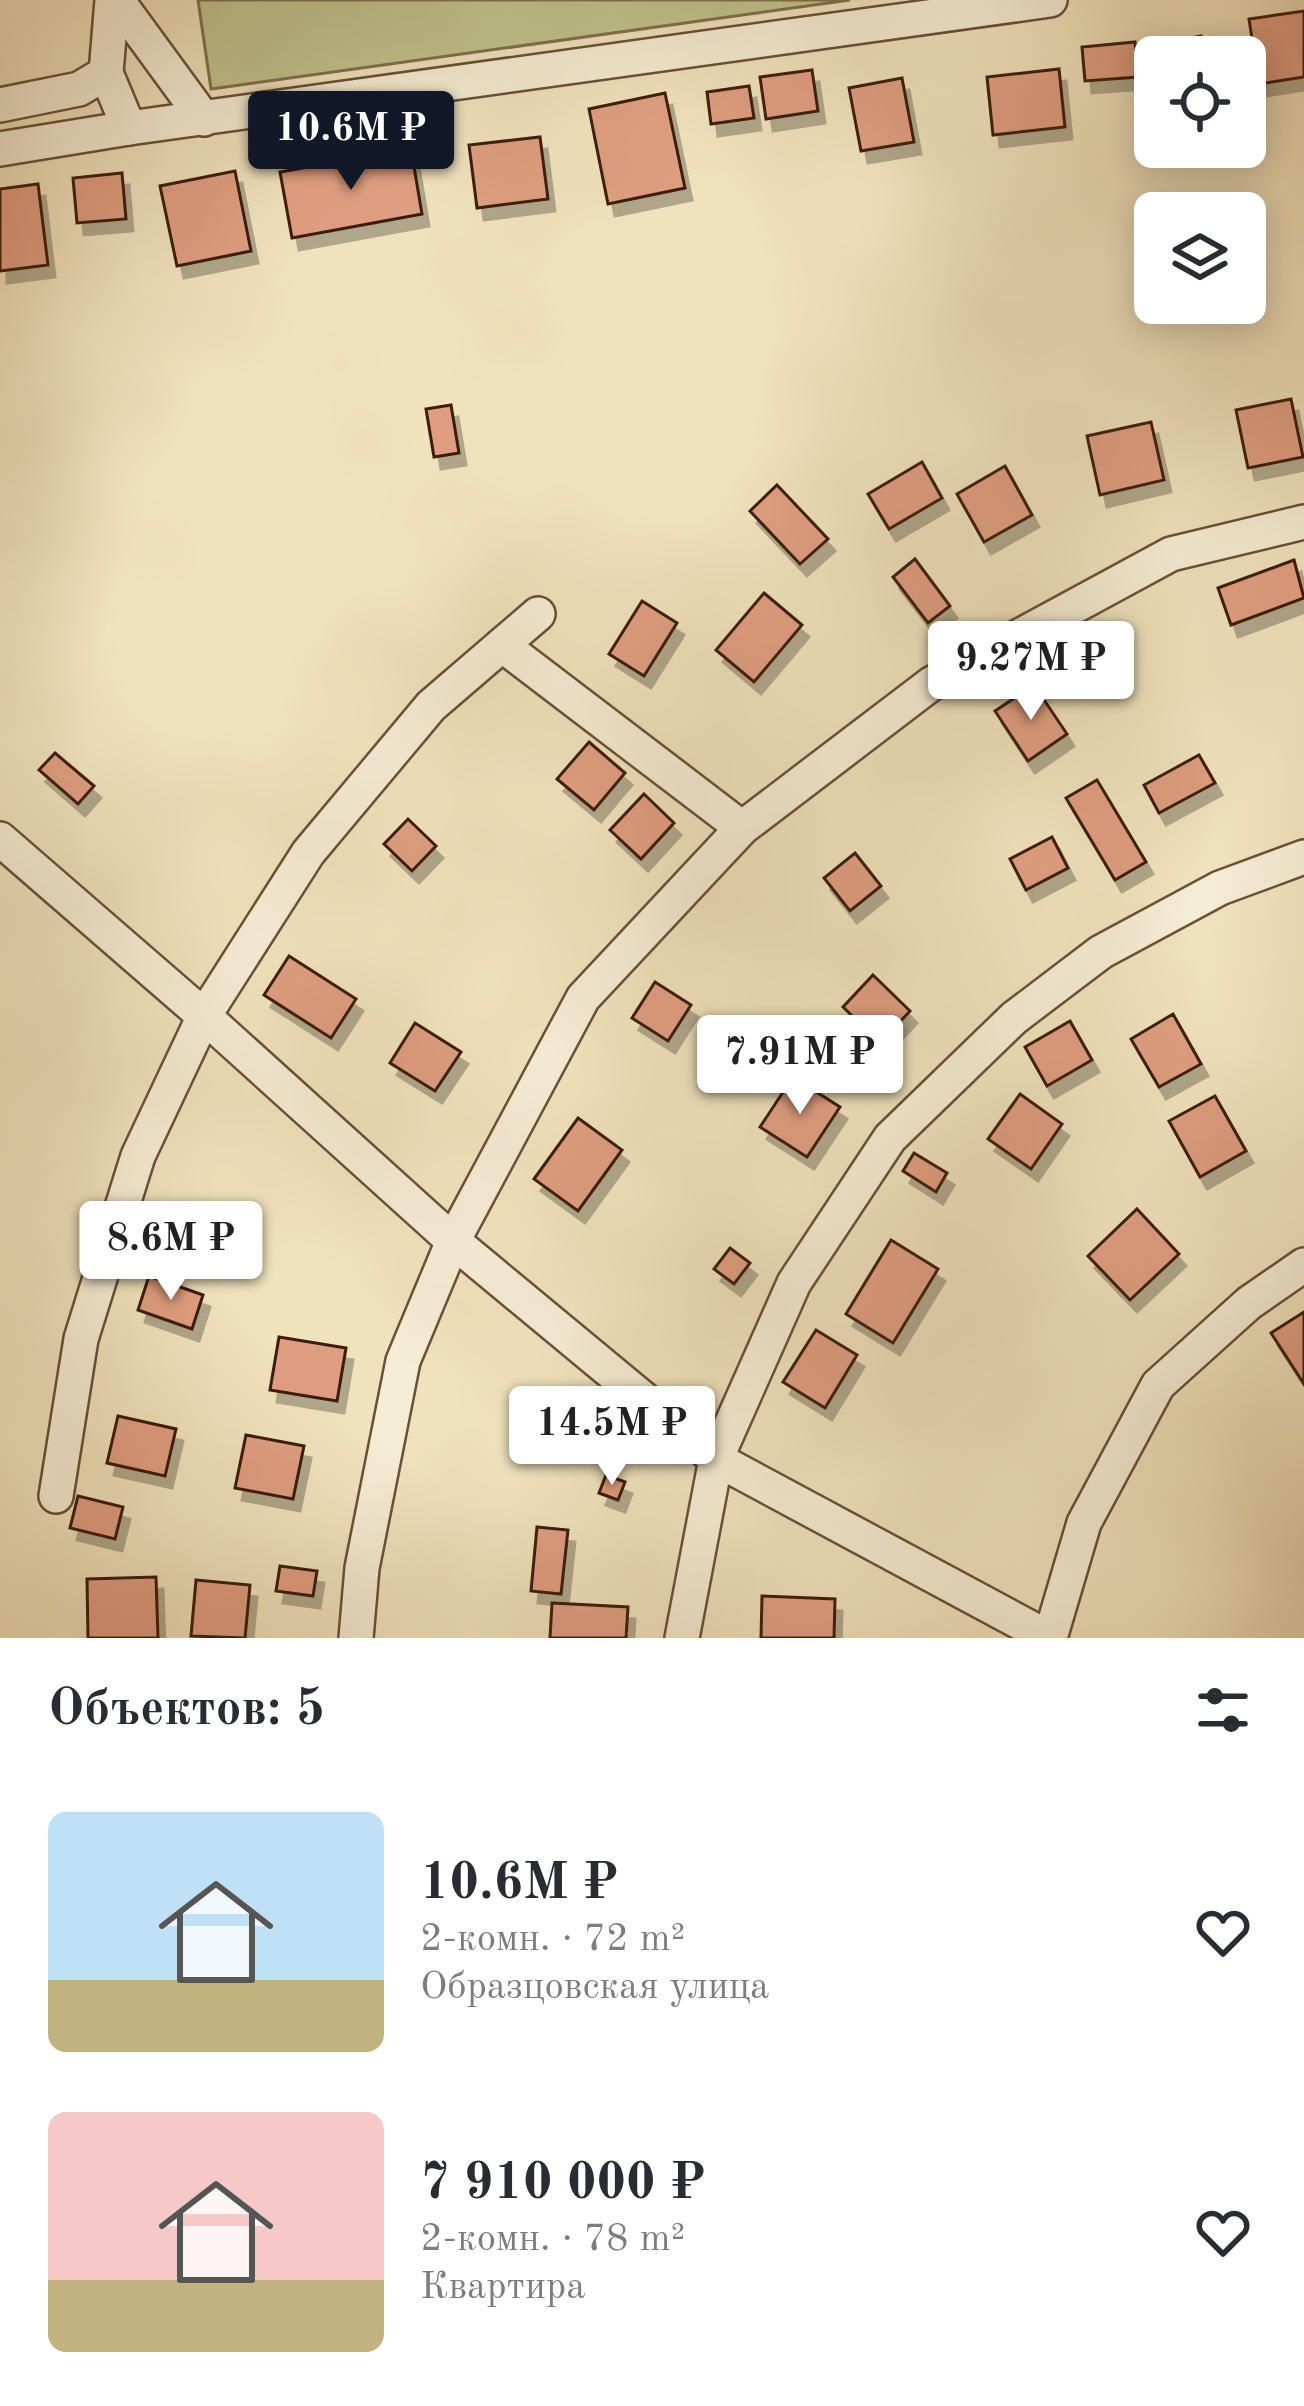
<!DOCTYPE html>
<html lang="ru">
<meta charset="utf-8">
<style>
body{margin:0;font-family:"Old Standard TT",serif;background:#f2f2f3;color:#2b2b33;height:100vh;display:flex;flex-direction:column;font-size:45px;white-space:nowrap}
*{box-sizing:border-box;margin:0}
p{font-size:39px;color:#7c7c81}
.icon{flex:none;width:66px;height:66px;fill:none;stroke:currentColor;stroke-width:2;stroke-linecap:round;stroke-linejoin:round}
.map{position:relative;height:1638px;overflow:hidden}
.details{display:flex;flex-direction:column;background:#fff;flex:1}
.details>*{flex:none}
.tools{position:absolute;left:1134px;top:36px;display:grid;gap:24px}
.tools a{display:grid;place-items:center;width:132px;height:132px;border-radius:18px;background:#fff;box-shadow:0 6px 30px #0003;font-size:60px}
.price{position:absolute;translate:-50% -102px;padding:0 27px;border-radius:12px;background:#fff;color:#222;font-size:39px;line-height:78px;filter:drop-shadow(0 3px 6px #0008)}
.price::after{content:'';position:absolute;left:50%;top:72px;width:36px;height:27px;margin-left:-18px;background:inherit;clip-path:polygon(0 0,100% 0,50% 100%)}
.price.active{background:#111827;color:#fff}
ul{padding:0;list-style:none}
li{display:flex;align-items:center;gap:36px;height:300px;padding:0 48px}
li span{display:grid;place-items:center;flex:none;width:336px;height:240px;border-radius:18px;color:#555}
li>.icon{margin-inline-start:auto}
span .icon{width:144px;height:144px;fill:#fffc;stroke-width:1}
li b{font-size:51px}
h2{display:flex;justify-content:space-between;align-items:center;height:144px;padding:0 48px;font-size:51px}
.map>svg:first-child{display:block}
.green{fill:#c0c28d;stroke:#7e704c;stroke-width:3}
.building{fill:#df9e81;stroke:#3c1f0c;stroke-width:3;filter:url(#shadow)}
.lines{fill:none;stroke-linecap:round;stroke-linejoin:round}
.minor-casing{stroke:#695038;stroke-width:38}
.minor{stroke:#f5ecd4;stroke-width:33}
</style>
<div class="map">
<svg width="1304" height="1638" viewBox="0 0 1304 1638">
<defs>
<filter id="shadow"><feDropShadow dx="7" dy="12" stdDeviation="0" flood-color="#0004"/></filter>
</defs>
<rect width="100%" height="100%" fill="#f0e2bd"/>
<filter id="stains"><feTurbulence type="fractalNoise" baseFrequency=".00167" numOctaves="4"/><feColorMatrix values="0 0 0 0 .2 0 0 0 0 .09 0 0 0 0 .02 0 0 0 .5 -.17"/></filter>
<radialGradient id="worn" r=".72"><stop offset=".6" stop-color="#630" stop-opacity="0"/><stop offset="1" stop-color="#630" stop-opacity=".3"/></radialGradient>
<path class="green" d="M 198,0 L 850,0 L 211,89 Z"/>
<g class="building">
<path d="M 1304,11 L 1304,77 L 1259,84 L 1249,19 Z"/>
<path d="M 1201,36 L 1205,57 L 1157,57 L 1154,45 Z"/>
<path d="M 1135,42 L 1138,77 L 1085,81 L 1082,47 Z"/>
<path d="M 1059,69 L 1065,127 L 993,135 L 987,77 Z"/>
<path d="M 812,70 L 818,111 L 766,119 L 760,77 Z"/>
<path d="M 902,78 L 914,142 L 861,151 L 849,88 Z"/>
<path d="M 749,86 L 754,118 L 711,124 L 707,92 Z"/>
<path d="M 665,93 L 685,188 L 608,204 L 589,109 Z"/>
<path d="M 540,137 L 548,199 L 477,208 L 469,145 Z"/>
<path d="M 411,149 L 422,214 L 292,238 L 280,172 Z"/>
<path d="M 235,171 L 251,251 L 177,266 L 160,186 Z"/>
<path d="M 122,173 L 126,219 L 77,223 L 73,178 Z"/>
<path d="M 38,184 L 48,265 L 0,271 L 0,189 Z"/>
<path d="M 1291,399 L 1303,457 L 1248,468 L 1236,410 Z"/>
<path d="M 451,405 L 459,453 L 434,457 L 426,409 Z"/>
<path d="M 1151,422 L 1164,480 L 1100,495 L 1087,436 Z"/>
<path d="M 922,462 L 942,498 L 889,529 L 868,494 Z"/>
<path d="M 1005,466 L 1032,515 L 984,542 L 957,494 Z"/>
<path d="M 777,485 L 828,539 L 800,564 L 750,511 Z"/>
<path d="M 915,559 L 950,606 L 928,623 L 893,577 Z"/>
<path d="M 1294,560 L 1304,598 L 1231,625 L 1218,588 Z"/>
<path d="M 764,593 L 802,625 L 754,682 L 716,650 Z"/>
<path d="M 642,601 L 677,623 L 644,676 L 609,654 Z"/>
<path d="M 1034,685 L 1067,734 L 1028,761 L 995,711 Z"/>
<path d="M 589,742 L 625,773 L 594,810 L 557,779 Z"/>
<path d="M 55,753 L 94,786 L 78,804 L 39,770 Z"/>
<path d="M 1199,755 L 1215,783 L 1159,813 L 1144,785 Z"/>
<path d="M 1097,780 L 1146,862 L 1115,880 L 1066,798 Z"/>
<path d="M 644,794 L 674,823 L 641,859 L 610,830 Z"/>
<path d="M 408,819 L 436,846 L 412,871 L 384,844 Z"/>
<path d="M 1052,837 L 1068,868 L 1026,890 L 1010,859 Z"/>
<path d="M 855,853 L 881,886 L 850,911 L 824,878 Z"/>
<path d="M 289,956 L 356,999 L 331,1038 L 264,995 Z"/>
<path d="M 873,975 L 910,1011 L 880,1043 L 843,1007 Z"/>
<path d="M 655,982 L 691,1005 L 668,1041 L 632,1018 Z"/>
<path d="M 1173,1014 L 1201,1064 L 1159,1087 L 1131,1039 Z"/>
<path d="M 1070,1021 L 1092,1060 L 1047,1086 L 1025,1047 Z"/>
<path d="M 415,1023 L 461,1052 L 435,1091 L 390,1063 Z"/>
<path d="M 793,1077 L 840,1107 L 807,1157 L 760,1127 Z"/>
<path d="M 1020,1094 L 1062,1124 L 1031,1169 L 988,1139 Z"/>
<path d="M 1215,1096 L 1246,1151 L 1200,1177 L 1169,1121 Z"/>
<path d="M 578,1118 L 622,1150 L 578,1211 L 534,1179 Z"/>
<path d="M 914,1153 L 947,1173 L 936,1192 L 903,1171 Z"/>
<path d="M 1137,1209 L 1179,1254 L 1130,1300 L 1088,1256 Z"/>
<path d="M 891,1240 L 938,1269 L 893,1343 L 846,1314 Z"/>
<path d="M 730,1248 L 750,1263 L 734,1284 L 714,1269 Z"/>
<path d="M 149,1276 L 203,1295 L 192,1329 L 138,1310 Z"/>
<path d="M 1304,1312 L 1304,1384 L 1271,1333 Z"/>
<path d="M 816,1330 L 857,1355 L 825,1408 L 783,1382 Z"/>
<path d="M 279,1337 L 346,1348 L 337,1401 L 270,1390 Z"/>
<path d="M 118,1416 L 176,1429 L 165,1476 L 107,1463 Z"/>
<path d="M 246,1435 L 304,1446 L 293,1499 L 235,1488 Z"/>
<path d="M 606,1475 L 625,1482 L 618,1500 L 599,1493 Z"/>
<path d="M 78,1496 L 123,1507 L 115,1539 L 70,1528 Z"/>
<path d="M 537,1527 L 568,1530 L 561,1594 L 531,1591 Z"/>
<path d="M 280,1566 L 317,1571 L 313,1596 L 276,1591 Z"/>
<path d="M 156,1577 L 158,1638 L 88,1638 L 87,1579 Z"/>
<path d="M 196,1580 L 250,1585 L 245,1638 L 191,1636 Z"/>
<path d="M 762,1596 L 835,1599 L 834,1638 L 761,1638 Z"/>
<path d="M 552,1603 L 628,1607 L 626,1638 L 550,1638 Z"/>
</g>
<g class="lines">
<defs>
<g id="minor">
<path d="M 112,0 L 106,73 L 129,128"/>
<path d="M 117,0 L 204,119"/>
<path d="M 0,105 L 79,89 L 106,73"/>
<path d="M 0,149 L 129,128 L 1050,0"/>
<path d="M 502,645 L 742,828"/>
<path d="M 0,839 L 204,1016 L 453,1241 L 716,1459 L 1049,1638"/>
<path d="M 56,1496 L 81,1339 L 138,1156 L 204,1016 L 308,853 L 431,706 L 538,614"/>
<path d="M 356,1638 L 362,1568 L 403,1361 L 453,1241 L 583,998 L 742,828 L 931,684 L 1171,554 L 1304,522"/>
<path d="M 682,1638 L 716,1459 L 794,1283 L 890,1138 L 1014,1018 L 1101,952 L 1220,888 L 1304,857"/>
<path d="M 1050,1638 L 1084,1523 L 1158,1385 L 1249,1303 L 1304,1265"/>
</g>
</defs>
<use href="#minor" class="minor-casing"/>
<use href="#minor" class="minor"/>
</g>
<rect width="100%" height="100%" filter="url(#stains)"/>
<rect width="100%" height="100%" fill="url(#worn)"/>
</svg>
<div class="tools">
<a><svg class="icon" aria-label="locate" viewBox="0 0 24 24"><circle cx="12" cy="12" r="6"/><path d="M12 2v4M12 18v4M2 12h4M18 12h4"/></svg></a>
<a><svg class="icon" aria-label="layers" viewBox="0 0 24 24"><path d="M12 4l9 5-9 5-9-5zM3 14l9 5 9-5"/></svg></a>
</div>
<b class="price active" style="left:351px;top:193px">10.6M ₽</b>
<b class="price" style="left:1031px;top:723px">9.27M ₽</b>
<b class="price" style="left:800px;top:1117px">7.91M ₽</b>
<b class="price" style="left:171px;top:1303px">8.6M ₽</b>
<b class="price" style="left:612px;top:1488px">14.5M ₽</b>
</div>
<section class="details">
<h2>Объектов: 5<svg class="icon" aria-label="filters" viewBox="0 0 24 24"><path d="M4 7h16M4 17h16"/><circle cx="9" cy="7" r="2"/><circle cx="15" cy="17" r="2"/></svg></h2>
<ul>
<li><span style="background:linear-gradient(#bfe0f5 70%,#c2b280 0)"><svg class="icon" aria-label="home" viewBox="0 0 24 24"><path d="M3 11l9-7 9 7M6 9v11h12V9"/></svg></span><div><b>10.6M ₽</b><p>2-комн. · 72 m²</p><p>Образцовская улица</p></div><svg class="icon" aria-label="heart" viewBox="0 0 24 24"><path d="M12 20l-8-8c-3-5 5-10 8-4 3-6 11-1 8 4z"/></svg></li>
<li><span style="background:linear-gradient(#f6c9c9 70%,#c2b280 0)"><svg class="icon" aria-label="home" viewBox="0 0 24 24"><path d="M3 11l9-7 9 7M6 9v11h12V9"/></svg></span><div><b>7 910 000 ₽</b><p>2-комн. · 78 m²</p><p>Квартира</p></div><svg class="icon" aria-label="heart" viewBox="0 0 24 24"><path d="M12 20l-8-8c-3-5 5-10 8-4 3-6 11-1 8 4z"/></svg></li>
</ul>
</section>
